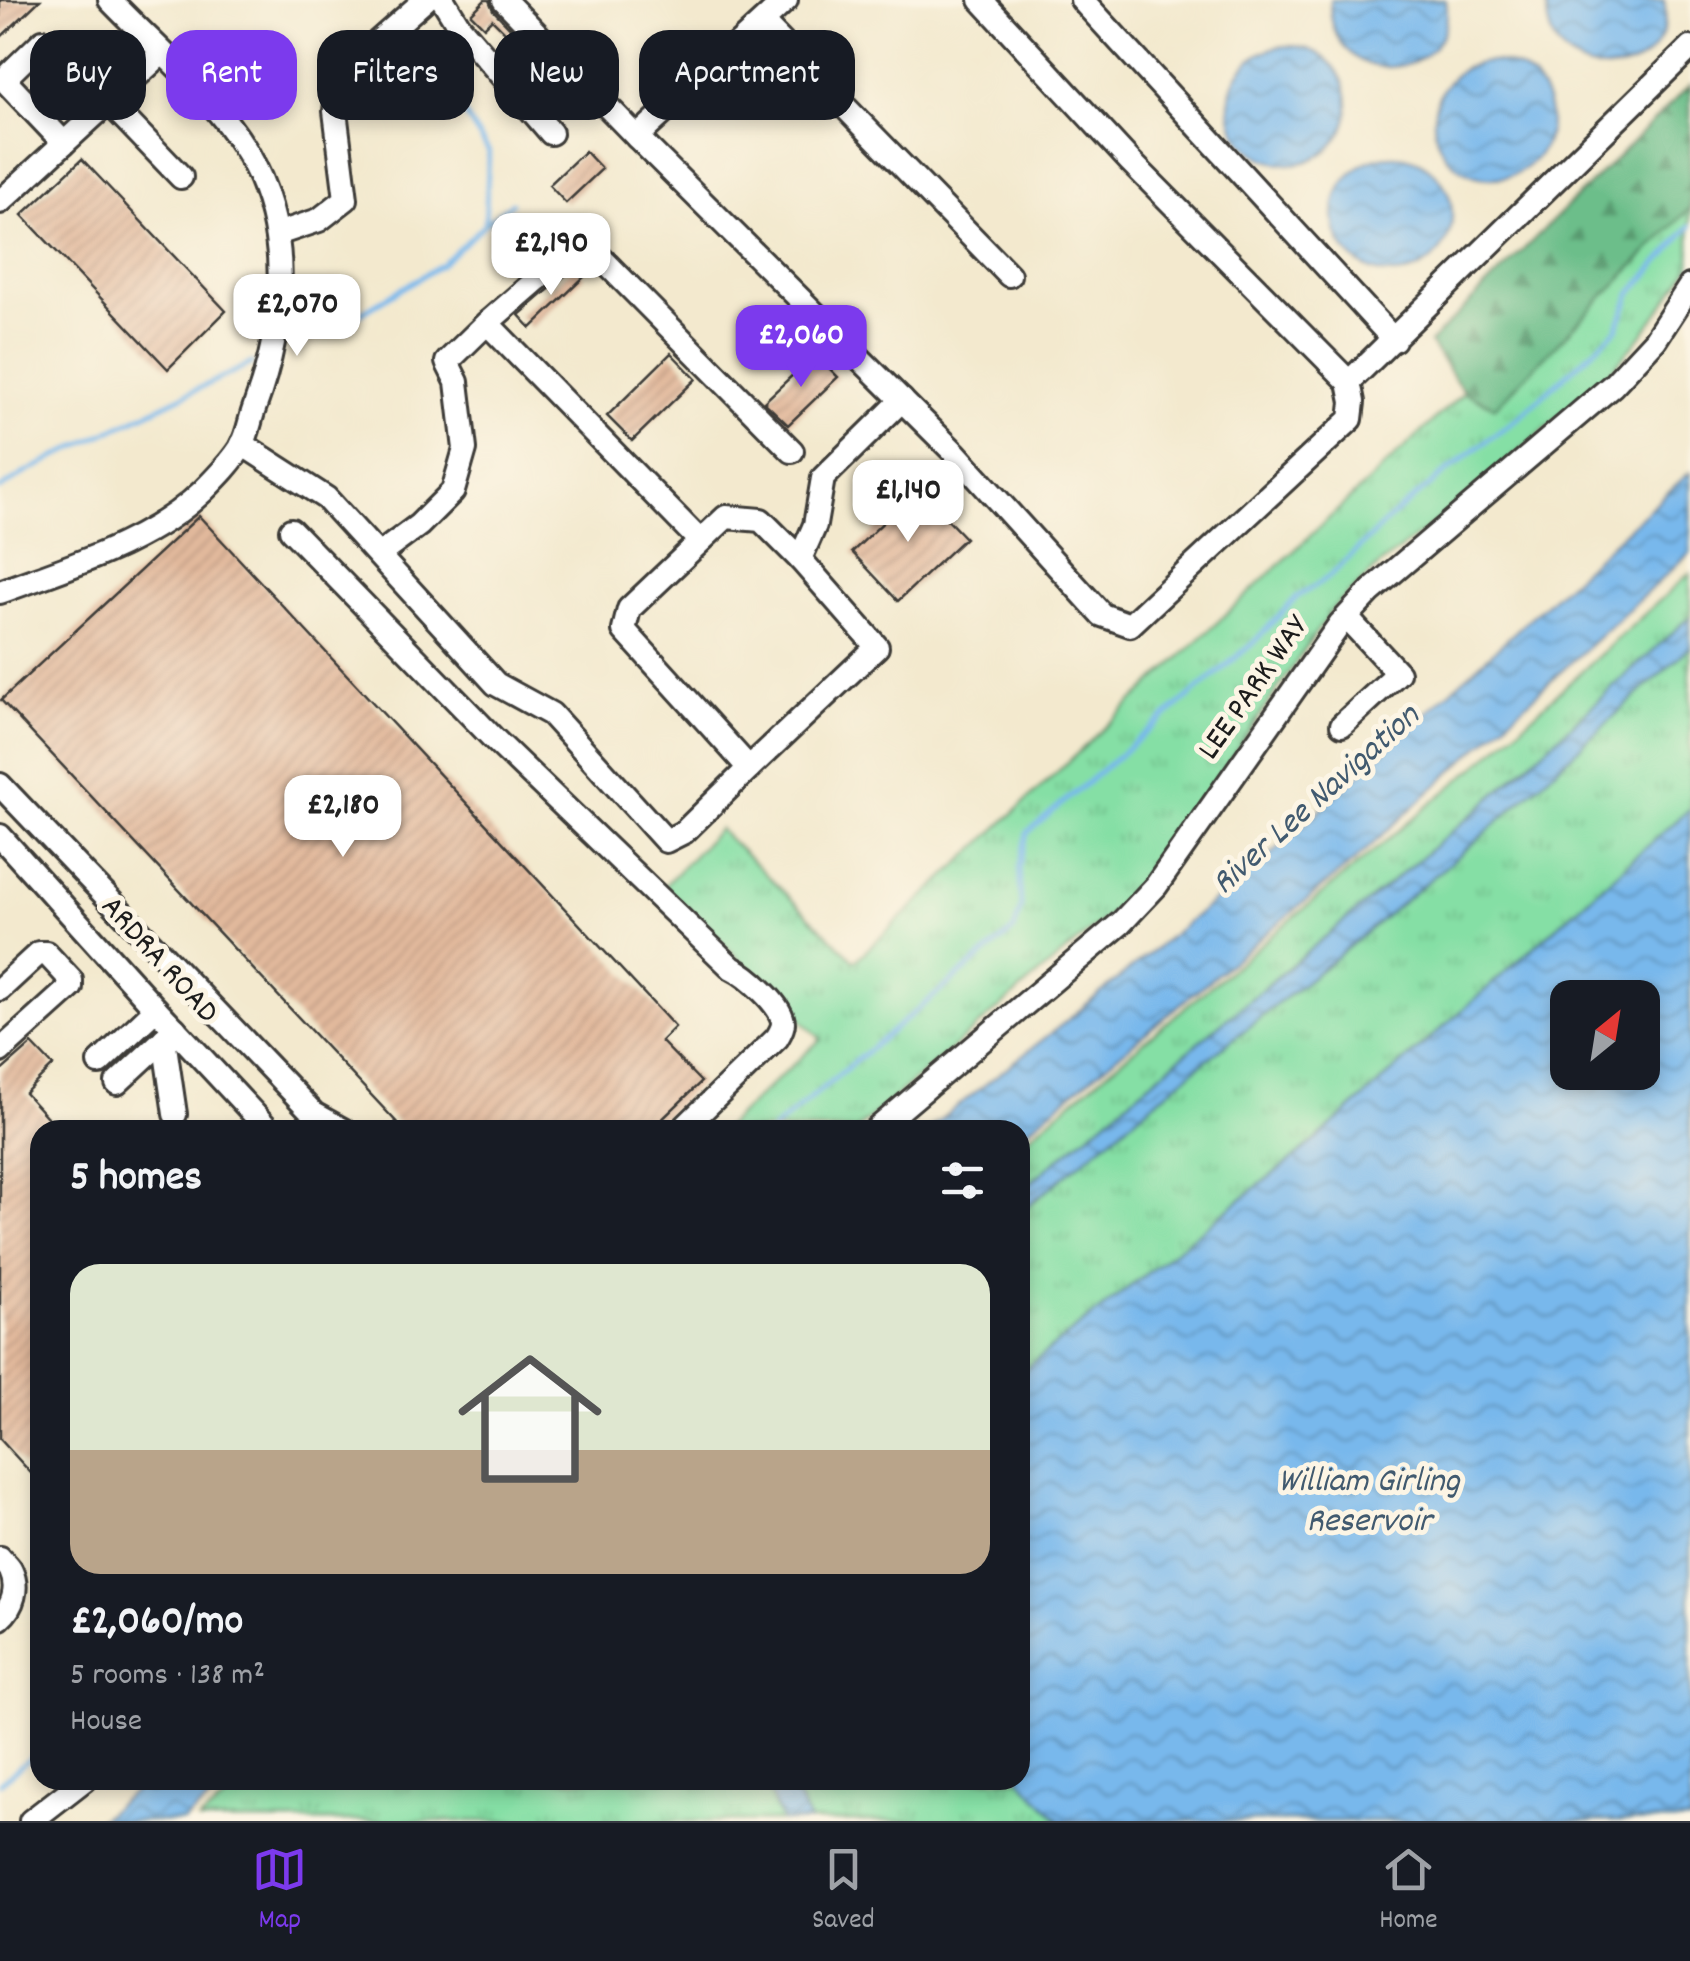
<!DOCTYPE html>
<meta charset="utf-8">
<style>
body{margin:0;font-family:Dekko,sans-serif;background:#242831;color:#f1f3f6;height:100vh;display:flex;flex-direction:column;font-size:38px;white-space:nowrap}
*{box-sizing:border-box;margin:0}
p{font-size:32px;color:#9ea1a6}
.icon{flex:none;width:55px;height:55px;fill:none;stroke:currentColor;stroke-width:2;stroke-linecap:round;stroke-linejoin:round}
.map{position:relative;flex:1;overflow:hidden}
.side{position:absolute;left:30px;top:1120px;width:1000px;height:670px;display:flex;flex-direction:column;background:#171b24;border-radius:30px;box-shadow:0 5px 15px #0003}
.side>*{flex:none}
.guide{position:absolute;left:30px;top:30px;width:1000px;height:90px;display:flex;gap:20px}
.needle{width:65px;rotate:30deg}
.controls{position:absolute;left:1550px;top:980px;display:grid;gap:20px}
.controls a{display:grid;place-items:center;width:110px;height:110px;border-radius:20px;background:#171b24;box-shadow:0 5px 15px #0003;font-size:50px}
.price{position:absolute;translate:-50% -85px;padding:0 22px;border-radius:20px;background:#fff;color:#222;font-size:32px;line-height:65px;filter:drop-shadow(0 2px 5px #0008)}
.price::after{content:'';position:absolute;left:50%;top:60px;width:30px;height:22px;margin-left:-15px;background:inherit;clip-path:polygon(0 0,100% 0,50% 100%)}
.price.selected{background:#7c3aed;color:#fff}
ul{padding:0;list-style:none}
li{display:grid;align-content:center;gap:20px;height:530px;padding:0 40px}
li span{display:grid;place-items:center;height:310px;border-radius:30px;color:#555}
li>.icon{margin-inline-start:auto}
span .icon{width:180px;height:180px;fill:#fffc;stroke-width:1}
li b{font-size:42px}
h2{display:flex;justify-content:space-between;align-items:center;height:120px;padding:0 40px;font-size:42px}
.pill{padding:0 35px;border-radius:30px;background:#171b24;box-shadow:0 5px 15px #0003;font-size:35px;line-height:90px}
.pill.selected{background:#7c3aed;color:#fff}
.dock{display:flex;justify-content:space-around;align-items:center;height:140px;border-top:2px solid #363941;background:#171b24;font-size:28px;color:#9ea1a6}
.dock a{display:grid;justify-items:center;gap:5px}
.dock .selected{color:#7c3aed}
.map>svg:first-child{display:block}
.grass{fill:url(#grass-tufts);stroke:#507e60;stroke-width:2.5}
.forest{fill:url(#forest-firs);stroke:#446d53;stroke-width:2.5}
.water{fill:url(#water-waves);stroke:#4a6a84;stroke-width:2.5;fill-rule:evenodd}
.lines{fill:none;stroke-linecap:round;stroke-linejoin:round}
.stream{stroke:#78b8ec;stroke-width:5}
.building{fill:url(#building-hatch)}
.minor-casing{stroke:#3c3b37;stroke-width:28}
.minor{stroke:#fff;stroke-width:22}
.labels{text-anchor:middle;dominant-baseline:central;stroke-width:10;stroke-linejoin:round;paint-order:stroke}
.street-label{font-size:32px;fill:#1c1c1c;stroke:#fcf5e5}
.water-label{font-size:35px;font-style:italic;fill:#415a6f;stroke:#fcf5e5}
</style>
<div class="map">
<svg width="1690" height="1821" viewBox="0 0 1690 1821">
<defs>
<pattern id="grass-tufts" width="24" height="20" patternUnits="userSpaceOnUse" patternTransform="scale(2.5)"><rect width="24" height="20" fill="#85dfa5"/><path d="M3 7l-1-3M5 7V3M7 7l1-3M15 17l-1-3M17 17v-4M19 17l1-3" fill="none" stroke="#72bf8d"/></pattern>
<pattern id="forest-firs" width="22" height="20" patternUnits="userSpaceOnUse" patternTransform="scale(2.5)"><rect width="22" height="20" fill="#6cbe8a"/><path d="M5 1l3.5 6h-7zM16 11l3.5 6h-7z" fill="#589a70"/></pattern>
<pattern id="water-waves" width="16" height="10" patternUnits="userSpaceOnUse" patternTransform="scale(2.5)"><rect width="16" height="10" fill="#78b8ec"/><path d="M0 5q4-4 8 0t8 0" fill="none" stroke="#6295be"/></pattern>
<pattern id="building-hatch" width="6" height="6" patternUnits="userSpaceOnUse" patternTransform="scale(2.5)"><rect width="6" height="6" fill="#e2b99c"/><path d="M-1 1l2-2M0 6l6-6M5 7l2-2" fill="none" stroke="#c19e86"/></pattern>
</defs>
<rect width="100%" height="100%" fill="#fcf5e5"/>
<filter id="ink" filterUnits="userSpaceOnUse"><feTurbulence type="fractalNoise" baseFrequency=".01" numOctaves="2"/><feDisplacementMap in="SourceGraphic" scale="20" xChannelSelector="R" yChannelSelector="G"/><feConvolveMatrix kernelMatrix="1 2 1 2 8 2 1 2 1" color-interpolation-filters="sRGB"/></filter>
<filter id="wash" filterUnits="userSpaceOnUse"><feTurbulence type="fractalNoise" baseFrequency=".0048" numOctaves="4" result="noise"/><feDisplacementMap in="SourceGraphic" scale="40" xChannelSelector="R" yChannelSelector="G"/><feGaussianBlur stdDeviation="2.25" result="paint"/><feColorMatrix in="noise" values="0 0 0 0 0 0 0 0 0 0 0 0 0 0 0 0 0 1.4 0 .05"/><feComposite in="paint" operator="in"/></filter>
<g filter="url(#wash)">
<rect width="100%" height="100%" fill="#f3e9ce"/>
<g class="grass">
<path d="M 1690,208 L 1690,267 L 1643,334 L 1604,378 L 1445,515 L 1382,563 L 1332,609 L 1155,870 L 1129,898 L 856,1130 L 722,1130 L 821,1039 L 664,886 L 719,829 L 855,961 L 1464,392 L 1495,407 Z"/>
<path d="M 1690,573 L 1690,617 L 1478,810 L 1020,1191 L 1020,1144 L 1486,758 Z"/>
<path d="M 1690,647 L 1690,809 L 1309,1146 L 1030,1365 L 1020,1377 L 1020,1212 L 1205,1061 L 1334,959 L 1482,836 Z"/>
<path d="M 1020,1779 L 1060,1821 L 810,1821 L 788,1780 Z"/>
<path d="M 248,1780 L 763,1780 L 782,1821 L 199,1821 Z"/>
</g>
<path class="forest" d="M 1690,85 L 1690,208 L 1495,407 L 1464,392 L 1429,343 Z"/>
<g class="water">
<path d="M 1330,0 L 1446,0 C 1460,79 1329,99 1330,0 Z"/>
<path d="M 1547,0 L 1664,0 C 1681,86 1540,98 1547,0 Z"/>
<circle cx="1289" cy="105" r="59"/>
<circle cx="1492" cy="120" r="58"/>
<circle cx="1393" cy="215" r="59"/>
<path d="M 1690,472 L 1690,553 L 1353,862 L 1020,1136 L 1020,1130 L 927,1130 L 1054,1031 L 1273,853 Z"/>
<path d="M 1690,617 L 1690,647 L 1482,836 L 1334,959 L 1205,1061 L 1020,1212 L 1020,1191 L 1478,810 Z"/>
<path d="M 1690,809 L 1690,1821 L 1060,1821 L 1020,1779 L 1020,1377 L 1030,1365 L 1309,1146 ZM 1568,998 L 1642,998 L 1642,1072 L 1568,1072 Z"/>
<path d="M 148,1780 L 233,1780 L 184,1821 L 97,1821 Z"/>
<path d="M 763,1780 L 788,1780 L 810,1821 L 782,1821 Z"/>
</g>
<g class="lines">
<g class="stream">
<path d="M 486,223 L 512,203"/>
<path d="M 359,314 L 441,265 L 485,224 L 489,152 L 418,41"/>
<path d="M 0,489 L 23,474 L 72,449 L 252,363"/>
<path d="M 772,1130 L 1014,930 L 1021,907 L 1019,868 L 1027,833 L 1252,644 L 1297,597 L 1329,577 L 1392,516 L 1470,453 L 1518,418 L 1617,329 L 1631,294 L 1690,226"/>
<path d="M 0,1783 L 40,1750"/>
</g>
</g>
<g id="blocks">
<g class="building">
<path d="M 0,0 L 40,0 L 0,38 Z"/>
<path d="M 485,0 L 489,0 L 493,10 L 539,58 L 535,62 L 492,19 L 484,27 L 471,14 Z"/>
<path d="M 585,151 L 602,169 L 566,203 L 549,185 Z"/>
<path d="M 82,159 L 226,311 L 168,369 L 22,215 Z"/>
<path d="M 575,267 L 584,277 L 531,328 L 519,315 Z"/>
<path d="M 671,353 L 696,379 L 632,441 L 607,416 Z"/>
<path d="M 815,354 L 838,377 L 788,425 L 764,402 Z"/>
<path d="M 918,489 L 965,538 L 898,601 L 852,552 Z"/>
<path d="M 199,516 L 675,1027 L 661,1041 L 701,1082 L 651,1130 L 404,1130 L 1,700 Z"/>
<path d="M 32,1044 L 53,1066 L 25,1093 L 59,1130 L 40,1130 L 40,1483 L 0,1439 L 0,1072 Z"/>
</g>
</g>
</g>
<g filter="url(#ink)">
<use href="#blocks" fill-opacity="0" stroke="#3c3b37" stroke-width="2.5"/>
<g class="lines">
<defs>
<g id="minor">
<path d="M 443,0 L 459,26 L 551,133"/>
<path d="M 504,0 L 637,137 L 955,453 L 1102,615 L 1130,625 L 1351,419 L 1353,402 L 1349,382 L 1130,161 L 981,0"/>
<path d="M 1082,0 L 1394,340"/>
<path d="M 763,23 L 1009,275"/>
<path d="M 637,137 L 786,0"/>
<path d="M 64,143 L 8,84 L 10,73 L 43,41 L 53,44 L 181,177"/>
<path d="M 0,202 L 162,53"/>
<path d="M 277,234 L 319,220 L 346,199 L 335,111 L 339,76 L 425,0"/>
<path d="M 1349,382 L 1690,48"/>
<path d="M 242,444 L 326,498 L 496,684 L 551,714 L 666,841 L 684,832 L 749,768 L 624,630 L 629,609 L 726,517 L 761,520 L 800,559 L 815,525 L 823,478 L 902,400"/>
<path d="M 291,530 L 492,737 L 732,968 C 747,975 783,1006 783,1023 C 783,1028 780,1033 777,1038 L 682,1130"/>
<path d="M 700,541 L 487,323 L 577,245 L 602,259 L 792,451"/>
<path d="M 380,554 L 419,525 L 453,491 L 465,449 L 457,382 L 447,362 L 487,323"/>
<path d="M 0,592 C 70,566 148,544 203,491 C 216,478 233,461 242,445 C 248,434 250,420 254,409 C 285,325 294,232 247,152 C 212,94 156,48 110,0"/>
<path d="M 1342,725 L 1398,673 L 1347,618"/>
<path d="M 749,768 L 877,647 L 800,559"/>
<path d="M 0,785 L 314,1114 L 343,1130"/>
<path d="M 0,836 L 156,1009 L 269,1130"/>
<path d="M 0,989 L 39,953 L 46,953 L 71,980 L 71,987 L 0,1051"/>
<path d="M 164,1039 L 175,1114"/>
<path d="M 99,1063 L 156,1009"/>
<path d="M 117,1083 L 175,1029"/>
<path d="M 876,1130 L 1121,923 L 1156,886 L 1340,624 L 1371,591 L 1613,385 L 1655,340 L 1690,286"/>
<path d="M 0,1558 C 4,1563 9,1566 11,1571 C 19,1588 13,1607 0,1618"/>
<path d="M 31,1821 L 84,1780"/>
</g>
</defs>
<use href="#minor" class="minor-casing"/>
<use href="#minor" class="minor"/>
</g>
</g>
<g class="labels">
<g class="street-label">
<text transform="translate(1255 689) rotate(-55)">LEE PARK WAY</text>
<text transform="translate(158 961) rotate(48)">ARDRA ROAD</text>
</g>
<g class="water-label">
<text transform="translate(1317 801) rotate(-42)">River Lee Navigation</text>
<text x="1369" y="1483">William Girling<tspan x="1369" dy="40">Reservoir</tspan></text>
</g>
</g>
</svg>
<div class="controls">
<a><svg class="needle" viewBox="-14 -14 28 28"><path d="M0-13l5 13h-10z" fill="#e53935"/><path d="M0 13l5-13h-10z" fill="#9ea1a6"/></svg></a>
</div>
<b class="price" style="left:551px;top:298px">£2,190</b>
<b class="price" style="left:297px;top:359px">£2,070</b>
<b class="price selected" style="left:801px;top:390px">£2,060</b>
<b class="price" style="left:908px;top:545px">£1,140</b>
<b class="price" style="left:343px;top:860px">£2,180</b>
<div class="guide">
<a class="pill">Buy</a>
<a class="pill selected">Rent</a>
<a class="pill">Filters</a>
<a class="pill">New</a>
<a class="pill">Apartment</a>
</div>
<section class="side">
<h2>5 homes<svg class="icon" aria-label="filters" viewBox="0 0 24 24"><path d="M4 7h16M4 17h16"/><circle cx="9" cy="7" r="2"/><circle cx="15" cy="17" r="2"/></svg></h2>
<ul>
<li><span style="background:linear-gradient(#dfe7d0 60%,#b9a48a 0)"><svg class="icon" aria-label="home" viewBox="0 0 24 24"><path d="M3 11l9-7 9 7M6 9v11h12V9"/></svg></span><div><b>£2,060/mo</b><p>5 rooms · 138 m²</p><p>House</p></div></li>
</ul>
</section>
</div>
<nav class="dock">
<a class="selected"><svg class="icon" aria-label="map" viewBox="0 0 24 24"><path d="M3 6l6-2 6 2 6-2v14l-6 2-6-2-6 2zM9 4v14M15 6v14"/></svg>Map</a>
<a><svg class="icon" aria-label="saved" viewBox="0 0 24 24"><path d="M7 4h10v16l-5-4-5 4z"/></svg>Saved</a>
<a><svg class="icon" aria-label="home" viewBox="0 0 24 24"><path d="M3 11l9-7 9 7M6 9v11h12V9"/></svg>Home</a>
</nav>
